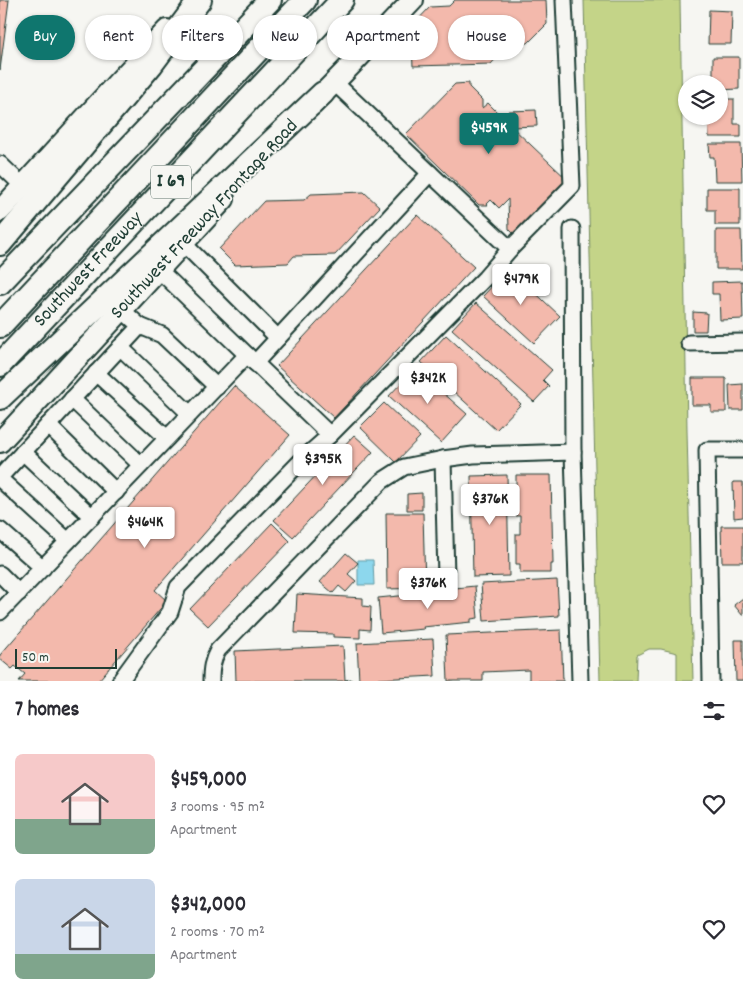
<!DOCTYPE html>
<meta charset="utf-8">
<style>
body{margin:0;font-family:Dekko,sans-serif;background:#f7f7f7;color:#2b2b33;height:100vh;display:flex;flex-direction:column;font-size:19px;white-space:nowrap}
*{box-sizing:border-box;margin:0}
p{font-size:16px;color:#7c7c81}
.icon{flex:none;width:28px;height:28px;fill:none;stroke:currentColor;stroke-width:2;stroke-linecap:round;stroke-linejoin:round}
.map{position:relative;height:681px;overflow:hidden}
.drawer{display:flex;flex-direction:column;background:#fff;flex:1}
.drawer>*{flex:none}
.guide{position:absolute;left:15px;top:15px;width:714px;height:45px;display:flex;gap:10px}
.fabs{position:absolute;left:678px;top:75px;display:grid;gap:10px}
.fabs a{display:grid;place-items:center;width:50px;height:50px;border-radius:50%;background:#fff;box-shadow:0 1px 4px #0004;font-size:25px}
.scale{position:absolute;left:15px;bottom:12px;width:102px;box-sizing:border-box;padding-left:5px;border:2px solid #1f3d34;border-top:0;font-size:14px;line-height:18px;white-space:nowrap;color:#1f3d34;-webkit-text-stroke:4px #f6f6f2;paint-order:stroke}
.price{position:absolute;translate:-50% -42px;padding:0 11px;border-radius:5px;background:#fff;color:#222;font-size:16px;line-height:32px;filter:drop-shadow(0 1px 2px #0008)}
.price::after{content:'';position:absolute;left:50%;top:30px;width:15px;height:11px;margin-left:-8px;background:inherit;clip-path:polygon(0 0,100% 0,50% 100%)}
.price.current{background:#0f766e;color:#fff}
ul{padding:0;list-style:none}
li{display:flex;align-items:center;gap:15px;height:125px;padding:0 15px}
li span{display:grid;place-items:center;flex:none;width:140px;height:100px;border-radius:8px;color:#555}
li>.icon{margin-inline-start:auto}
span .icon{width:60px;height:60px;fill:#fffc;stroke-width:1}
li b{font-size:21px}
h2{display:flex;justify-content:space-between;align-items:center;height:60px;padding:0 15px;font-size:21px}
.pill{padding:0 18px;border-radius:22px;background:#fff;box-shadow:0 1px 4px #0004;font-size:18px;line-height:45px}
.pill.current{background:#0f766e;color:#fff}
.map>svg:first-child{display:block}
.green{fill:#c4d488;stroke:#72885e}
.water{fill:#8dd7ed;stroke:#6199a3}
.building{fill:#f3b9ac;stroke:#1f3d34}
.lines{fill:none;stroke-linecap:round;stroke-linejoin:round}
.minor-casing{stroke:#1f3d34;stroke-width:19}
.major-casing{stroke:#1f3d34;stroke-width:24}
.highway-casing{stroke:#1f3d34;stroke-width:26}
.minor{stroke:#f6f6f2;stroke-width:15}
.major{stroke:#f6f6f2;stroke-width:20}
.highway{stroke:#f6f6f2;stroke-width:22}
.labels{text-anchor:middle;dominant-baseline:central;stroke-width:4;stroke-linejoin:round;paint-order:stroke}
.shield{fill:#f6f6f2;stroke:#60746d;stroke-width:1}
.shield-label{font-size:19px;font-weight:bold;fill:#1f3d34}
.street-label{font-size:20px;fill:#1f3d34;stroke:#f6f6f2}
</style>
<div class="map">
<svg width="743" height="681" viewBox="0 0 743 681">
<rect width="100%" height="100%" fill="#f6f6f2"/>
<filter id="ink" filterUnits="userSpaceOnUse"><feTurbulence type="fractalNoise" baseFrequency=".02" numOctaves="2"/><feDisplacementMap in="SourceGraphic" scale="10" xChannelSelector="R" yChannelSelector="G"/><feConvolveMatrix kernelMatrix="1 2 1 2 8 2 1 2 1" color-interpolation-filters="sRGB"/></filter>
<g filter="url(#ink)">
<path class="green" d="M 584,0 L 680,0 L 687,431 L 693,681 L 677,681 L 677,653 L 661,649 L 649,649 L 637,655 L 636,681 L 600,681 Z"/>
<path class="water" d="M 358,560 L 373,560 L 374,585 L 358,585 Z"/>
<g class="building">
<path d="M 0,0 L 9,0 L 0,70 Z"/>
<path d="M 455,0 L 546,0 L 547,24 L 528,43 L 509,44 L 491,64 L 413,66 L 411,27 L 430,7 L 449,6 Z"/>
<path d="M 709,10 L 732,11 L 731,44 L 708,44 Z"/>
<path d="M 713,57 L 739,57 L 739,89 L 719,90 L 719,84 L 713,84 Z"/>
<path d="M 469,83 L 469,87 L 482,100 L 482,108 L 488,103 L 509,124 L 509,111 L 536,110 L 537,126 L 512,127 L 570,182 L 517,237 L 509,229 L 508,199 L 499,208 L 491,200 L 487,204 L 488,205 L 479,205 L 406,134 L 455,84 Z"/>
<path d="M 719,99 L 734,99 L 734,124 L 741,124 L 741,137 L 709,137 L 708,116 L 719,116 Z"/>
<path d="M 709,144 L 741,144 L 742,181 L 715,181 L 714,157 L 710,157 Z"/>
<path d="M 707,188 L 740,188 L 740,225 L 715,225 L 715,210 L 707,210 Z"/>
<path d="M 364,192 L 380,207 L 335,255 L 294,256 L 288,263 L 235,265 L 219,249 L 264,201 L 304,200 L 311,194 Z"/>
<path d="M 417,215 L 474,267 L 334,418 L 277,366 Z"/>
<path d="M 716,230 L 741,230 L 742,269 L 716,269 Z"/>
<path d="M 509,268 L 560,316 L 534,343 L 483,296 Z"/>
<path d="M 742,281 L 743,319 L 720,320 L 719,294 L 712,294 L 712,282 Z"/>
<path d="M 476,303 L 552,370 L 543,380 L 549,386 L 534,402 L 452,329 Z"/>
<path d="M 693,312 L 707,313 L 706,331 L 693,331 Z"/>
<path d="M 446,335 L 521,404 L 496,430 L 421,362 Z"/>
<path d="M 415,368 L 467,414 L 441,443 L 389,396 Z"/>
<path d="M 692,378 L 726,378 L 726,412 L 711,412 L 711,405 L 692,405 Z"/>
<path d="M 743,384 L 743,410 L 730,410 L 729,385 Z"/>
<path d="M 234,386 L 290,435 L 155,590 L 167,601 L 98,681 L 19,681 L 25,674 L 15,666 L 12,669 L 0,659 L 0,655 Z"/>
<path d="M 384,403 L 420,437 L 396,462 L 360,427 Z"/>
<path d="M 354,435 L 373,452 L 293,537 L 274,520 Z"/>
<path d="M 507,475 L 509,576 L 473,577 L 471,476 Z"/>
<path d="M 516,475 L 551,475 L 553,564 L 551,564 L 551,573 L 520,573 L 520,564 L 516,564 L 516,534 L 520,534 L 520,516 L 516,516 Z"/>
<path d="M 733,482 L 743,482 L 743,517 L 734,518 Z"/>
<path d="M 422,493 L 422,510 L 407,510 L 407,494 Z"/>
<path d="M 386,513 L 423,513 L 425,588 L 387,589 Z"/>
<path d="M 272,523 L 290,541 L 208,626 L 190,609 Z"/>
<path d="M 721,526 L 743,526 L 743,562 L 722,562 Z"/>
<path d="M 346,553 L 358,563 L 348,574 L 356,581 L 346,592 L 339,586 L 333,593 L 320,582 Z"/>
<path d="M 557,580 L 559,616 L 484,621 L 481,584 Z"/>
<path d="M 475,586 L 478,618 L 471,619 L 471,622 L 423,627 L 424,629 L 381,633 L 378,598 L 419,594 L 419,596 L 436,594 L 435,590 Z"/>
<path d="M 297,594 L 363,598 L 363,606 L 371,607 L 370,630 L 360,629 L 360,638 L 333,637 L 333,634 L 295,633 Z"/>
<path d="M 743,598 L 743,616 L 734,605 Z"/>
<path d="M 561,630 L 563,681 L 529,681 L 529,670 L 483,672 L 483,681 L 448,681 L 446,635 Z"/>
<path d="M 433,639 L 435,676 L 359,680 L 357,643 Z"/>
<path d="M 735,640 L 743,640 L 743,681 L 736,681 Z"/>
<path d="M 343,646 L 345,680 L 351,679 L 351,681 L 236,681 L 235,651 Z"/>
</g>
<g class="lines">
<defs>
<g id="minor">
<path d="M 334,82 L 510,249"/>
<path d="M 0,164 L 23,186"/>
<path d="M 572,229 L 573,452 L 580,681"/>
<path d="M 183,243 L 278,338"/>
<path d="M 140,326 L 162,335 L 217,387"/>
<path d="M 689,343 L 743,342"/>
<path d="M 120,347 L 190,414"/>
<path d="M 255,363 L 430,173"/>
<path d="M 96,373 L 167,438"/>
<path d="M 72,399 L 141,465"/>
<path d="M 48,425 L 116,492"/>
<path d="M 330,435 L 485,278 L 510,249 L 572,186 L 564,0"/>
<path d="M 23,452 L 92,517"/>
<path d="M 443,459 L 446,576"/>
<path d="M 0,477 L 140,326 L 122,310"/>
<path d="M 0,479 L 68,541"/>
<path d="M 0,530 L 43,568"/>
<path d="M 0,574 L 19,593"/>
<path d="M 0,612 L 247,355"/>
<path d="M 120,681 L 170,612 L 178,587 L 304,458 L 330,435 L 159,270"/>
<path d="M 211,681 C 211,669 212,661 218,650 L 382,481 L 404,467 L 443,459 L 473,455 L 573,452"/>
<path d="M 711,681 L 707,450 L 743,450"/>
</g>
<g id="major">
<path d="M 312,105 L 359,57 L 413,0"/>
<path d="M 0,211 L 117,83 L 167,30"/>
<path d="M 0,442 L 224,199"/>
</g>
<g id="highway">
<path d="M 0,244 L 152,64 L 200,0"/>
<path d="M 0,283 L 270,0"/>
<path d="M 0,326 L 305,0"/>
<path id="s1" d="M 0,365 L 342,0"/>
<path d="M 0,398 L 323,93"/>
</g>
</defs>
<use href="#minor" class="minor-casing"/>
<use href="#major" class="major-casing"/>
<use href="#highway" class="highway-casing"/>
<use href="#minor" class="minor"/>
<use href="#major" class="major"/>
<use href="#highway" class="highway"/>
</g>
</g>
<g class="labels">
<rect class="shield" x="151" y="165.5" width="40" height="33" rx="4"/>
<g class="shield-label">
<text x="171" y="182">I 69</text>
</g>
<g class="street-label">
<text transform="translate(205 220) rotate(-47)">Southwest Freeway Frontage Road</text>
<text stroke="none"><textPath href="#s1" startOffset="130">Southwest Freeway</textPath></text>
</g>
</g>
</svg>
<div class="fabs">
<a><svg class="icon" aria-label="layers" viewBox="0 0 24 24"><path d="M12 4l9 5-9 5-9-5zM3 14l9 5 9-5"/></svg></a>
</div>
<div class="scale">50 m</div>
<b class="price current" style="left:489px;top:155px">$459K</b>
<b class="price" style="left:521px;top:306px">$479K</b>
<b class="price" style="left:428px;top:405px">$342K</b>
<b class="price" style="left:323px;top:486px">$395K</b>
<b class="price" style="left:490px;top:526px">$376K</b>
<b class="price" style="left:145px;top:549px">$464K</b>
<b class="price" style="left:428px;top:610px">$376K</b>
<div class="guide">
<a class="pill current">Buy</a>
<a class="pill">Rent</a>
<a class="pill">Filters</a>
<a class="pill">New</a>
<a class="pill">Apartment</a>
<a class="pill">House</a>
</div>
</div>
<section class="drawer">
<h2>7 homes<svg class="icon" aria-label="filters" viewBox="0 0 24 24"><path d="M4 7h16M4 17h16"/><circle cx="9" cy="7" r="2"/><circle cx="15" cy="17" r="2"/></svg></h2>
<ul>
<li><span style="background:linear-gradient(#f6c9c9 65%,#7fa58c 0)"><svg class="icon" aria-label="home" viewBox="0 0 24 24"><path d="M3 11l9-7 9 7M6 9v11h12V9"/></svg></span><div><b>$459,000</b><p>3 rooms · 95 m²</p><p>Apartment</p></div><svg class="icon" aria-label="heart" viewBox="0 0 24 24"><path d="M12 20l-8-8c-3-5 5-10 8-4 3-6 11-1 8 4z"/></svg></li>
<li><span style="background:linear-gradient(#c9d6e8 75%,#7fa58c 0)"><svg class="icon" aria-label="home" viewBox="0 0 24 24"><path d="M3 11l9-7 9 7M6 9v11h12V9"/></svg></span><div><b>$342,000</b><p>2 rooms · 70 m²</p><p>Apartment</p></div><svg class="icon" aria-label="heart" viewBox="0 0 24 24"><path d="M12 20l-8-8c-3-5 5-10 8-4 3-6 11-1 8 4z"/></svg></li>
</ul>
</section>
